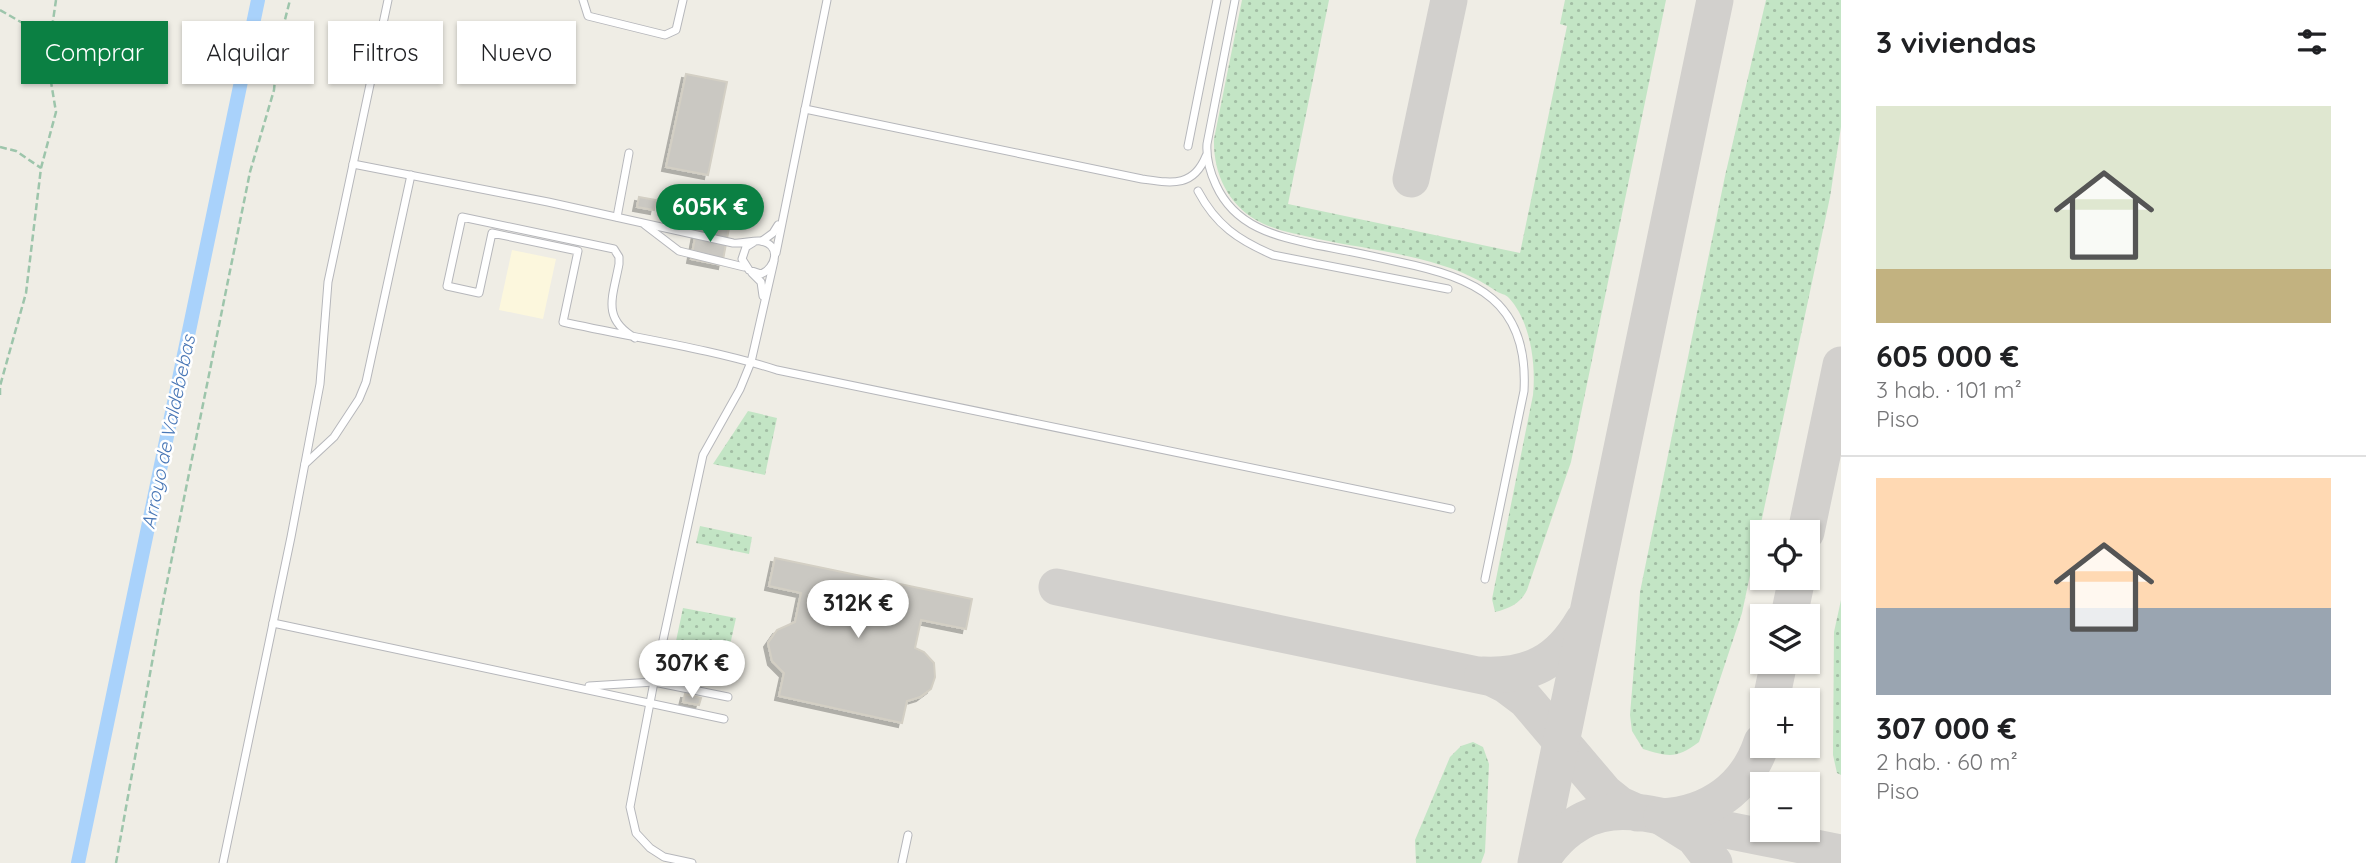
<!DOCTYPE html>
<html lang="es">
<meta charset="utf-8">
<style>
body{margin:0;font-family:Quicksand,sans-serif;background:#f6f6f6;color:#202124;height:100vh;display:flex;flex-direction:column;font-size:26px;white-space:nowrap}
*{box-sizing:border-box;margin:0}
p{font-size:23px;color:#757577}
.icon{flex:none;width:38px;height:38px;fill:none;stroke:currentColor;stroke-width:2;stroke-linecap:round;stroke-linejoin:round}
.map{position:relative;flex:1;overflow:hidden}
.details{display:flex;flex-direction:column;background:#fff;width:525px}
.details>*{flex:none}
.guide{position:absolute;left:21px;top:21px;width:665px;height:63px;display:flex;gap:14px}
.controls{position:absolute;left:1750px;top:520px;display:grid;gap:14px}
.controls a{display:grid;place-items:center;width:70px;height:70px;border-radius:0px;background:#fff;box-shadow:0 2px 5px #0004;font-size:35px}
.price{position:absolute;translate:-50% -60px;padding:0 16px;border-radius:24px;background:#fff;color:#222;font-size:23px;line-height:46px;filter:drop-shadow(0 2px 4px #0008)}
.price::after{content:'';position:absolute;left:50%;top:42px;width:21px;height:16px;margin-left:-10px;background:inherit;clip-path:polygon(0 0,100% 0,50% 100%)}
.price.current{background:#0b8043;color:#fff}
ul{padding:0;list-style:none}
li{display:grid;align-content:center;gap:14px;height:371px;padding:0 35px}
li+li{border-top:2px solid #e0e0e0}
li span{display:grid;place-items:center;height:217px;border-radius:0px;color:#555}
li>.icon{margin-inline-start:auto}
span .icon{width:126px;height:126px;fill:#fffc;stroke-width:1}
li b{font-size:30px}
h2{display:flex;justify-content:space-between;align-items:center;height:84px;padding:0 35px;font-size:30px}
.pill{padding:0 24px;border-radius:0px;background:#fff;box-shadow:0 2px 5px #0004;font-size:24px;line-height:63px}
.pill.current{background:#0b8043;color:#fff}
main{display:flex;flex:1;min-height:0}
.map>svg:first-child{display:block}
.commercial{fill:#fcf7dd}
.grass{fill:url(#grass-dots)}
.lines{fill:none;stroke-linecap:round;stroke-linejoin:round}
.canal{stroke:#a9d2fb;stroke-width:14}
.taxiway{stroke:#d2d0cd;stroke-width:37}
.building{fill:#cac8c2;stroke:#d3cfc4;stroke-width:2;filter:url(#shadow)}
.lane-casing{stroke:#b6b7bb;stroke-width:9}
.path{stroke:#9dc5ab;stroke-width:2.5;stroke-dasharray:7 3.5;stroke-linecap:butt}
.lane{stroke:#fff;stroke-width:7}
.labels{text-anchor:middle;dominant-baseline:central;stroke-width:5;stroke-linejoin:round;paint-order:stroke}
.water-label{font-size:19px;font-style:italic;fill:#4977b6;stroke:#fff}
</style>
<main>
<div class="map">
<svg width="1841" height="863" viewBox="0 0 1841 863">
<defs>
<pattern id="grass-dots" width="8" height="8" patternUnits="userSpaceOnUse" patternTransform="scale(1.75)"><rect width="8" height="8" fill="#c3e5c5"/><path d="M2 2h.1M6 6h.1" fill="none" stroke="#a2bda4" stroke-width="1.8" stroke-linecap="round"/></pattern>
<filter id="shadow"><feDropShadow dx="-4" dy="4" stdDeviation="0" flood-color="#0004"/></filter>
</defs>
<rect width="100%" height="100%" fill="#efede5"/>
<path class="commercial" d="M 512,250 L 556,259 L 543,319 L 499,310 Z"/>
<g class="grass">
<path d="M 1242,0 L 1329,0 L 1288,204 L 1520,253 L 1567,26 L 1560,24 L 1565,0 L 1666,0 L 1571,462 L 1527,590 C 1520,604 1510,608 1495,612 L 1492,599 L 1533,395 C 1536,365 1531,322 1509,298 C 1506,294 1500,294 1496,291 C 1448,257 1375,251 1318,239 C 1297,234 1275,231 1256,220 C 1227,203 1213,172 1214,139 Z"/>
<path d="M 1766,0 L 1841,0 L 1841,127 L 1830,197 L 1742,613 L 1699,742 C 1676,759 1669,757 1643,749 L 1632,731 L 1630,715 L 1640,592 L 1725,176 Z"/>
<path d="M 748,411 L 777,418 L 765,475 L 713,464 Z"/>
<path d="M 700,526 L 752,537 L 749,554 L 696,543 Z"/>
<path d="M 1841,600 L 1841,775 L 1837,773 L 1833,755 L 1834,632 Z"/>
<path d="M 683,608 L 736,618 L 722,681 C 708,692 685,682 668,679 Z"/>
<path d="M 1473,742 L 1483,747 L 1489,764 L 1485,852 L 1481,863 L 1416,863 L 1415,840 L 1450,757 L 1461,746 Z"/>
</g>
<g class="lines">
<path class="canal" d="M 78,863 L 258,0"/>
<g class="taxiway">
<path d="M 1411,179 L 1449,0"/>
<path d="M 1806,532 L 1841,365"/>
<path d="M 1057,587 L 1492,678 L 1506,685 L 1526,700 L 1605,793 L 1620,805 L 1638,813"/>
<path d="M 1789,616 L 1797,578"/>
<path d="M 1483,675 C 1529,677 1559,662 1583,621"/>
<path d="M 1771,700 L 1779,662"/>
<path d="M 1536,863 L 1715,0"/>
<path d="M 1540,863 C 1555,836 1581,815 1612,812 C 1638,809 1667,818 1692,823 C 1742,833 1791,843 1841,853"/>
<path d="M 1714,863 L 1694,837 L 1662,817 C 1710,814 1747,788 1762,742"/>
</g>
</g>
<g class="building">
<path d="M 686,74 L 727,82 L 708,175 L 666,167 Z"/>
<path d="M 639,197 L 656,200 L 654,210 L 637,207 Z"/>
<path d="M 698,222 L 729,228 L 722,265 L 691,259 Z"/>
<path d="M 775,558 L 972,599 L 966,629 L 921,620 L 915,648 L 924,652 L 934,663 L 935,677 L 931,689 L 920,697 L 907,701 L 902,723 L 779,696 L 784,673 L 772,661 L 768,643 L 777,630 L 795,622 L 801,593 L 769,586 Z"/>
<path d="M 685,694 L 701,698 L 699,705 L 683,702 Z"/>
</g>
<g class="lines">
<defs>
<g id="lane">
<path d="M 583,0 L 588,16 L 665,35 L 676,30 L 683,0"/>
<path d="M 1235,0 L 1207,144 C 1206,159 1210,172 1216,185 C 1235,227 1275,236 1316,245 C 1344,250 1372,256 1399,262 C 1476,278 1529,301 1524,391 L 1485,579"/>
<path d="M 805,109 L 1142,179 C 1171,183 1193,188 1206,156"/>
<path d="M 1188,146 L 1217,0"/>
<path d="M 353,164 L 548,202 L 733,243 C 743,244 752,240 761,241 C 782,245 776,268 761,274 L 749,270 L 742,259 L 746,247 L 754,242"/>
<path d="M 1198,191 C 1216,225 1238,240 1273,255 L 1448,289"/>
<path d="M 617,217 L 629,153"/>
<path d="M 645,225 L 679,251 L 744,267"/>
<path d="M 762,241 L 773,233 L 778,225"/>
<path d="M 776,253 L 827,0"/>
<path d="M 752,273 L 761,282 L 763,296"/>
<path d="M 635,338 C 601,318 613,297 619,264 L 619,257 L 614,249 L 462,217 L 447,286 L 479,293 L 492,233 L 578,251 L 563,322 C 634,338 708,348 777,370 L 1451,509"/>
<path d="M 305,464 L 334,437 L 359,399 L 366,382 L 411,175"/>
<path d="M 273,623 L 724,719"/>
<path d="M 589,686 L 654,682 L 728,697"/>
<path d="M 223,863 L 291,537 L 320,384 L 328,282 L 388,0"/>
<path d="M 692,863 L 664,857 L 650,848 L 636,833 L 630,807 L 654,682 L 703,455 L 740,389 L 751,362 L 774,261"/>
<path d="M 902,863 L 908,835"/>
</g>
</defs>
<use href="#lane" class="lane-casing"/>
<g class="path">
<path d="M 0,10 L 26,25 L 49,48 L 50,76 L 56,112 L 41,168 L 26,293 L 0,386 L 0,398"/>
<path d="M 49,48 L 56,0"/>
<path d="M 0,147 L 16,151 L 41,168"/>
<path d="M 116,863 L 162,607 L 250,172 L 274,90 L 278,47 L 290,0"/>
</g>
<use href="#lane" class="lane"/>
</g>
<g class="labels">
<g class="water-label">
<text transform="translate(168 432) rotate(-78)">Arroyo de Valdebebas</text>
</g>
</g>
</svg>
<div class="controls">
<a><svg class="icon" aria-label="locate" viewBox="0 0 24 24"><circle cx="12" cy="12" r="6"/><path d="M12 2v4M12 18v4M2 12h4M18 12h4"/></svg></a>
<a><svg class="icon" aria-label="layers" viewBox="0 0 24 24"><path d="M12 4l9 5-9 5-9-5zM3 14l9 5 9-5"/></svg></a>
<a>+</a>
<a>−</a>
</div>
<b class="price current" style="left:710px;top:244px">605K €</b>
<b class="price" style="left:858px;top:640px">312K €</b>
<b class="price" style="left:692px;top:700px">307K €</b>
<div class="guide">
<a class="pill current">Comprar</a>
<a class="pill">Alquilar</a>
<a class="pill">Filtros</a>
<a class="pill">Nuevo</a>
</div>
</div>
<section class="details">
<h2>3 viviendas<svg class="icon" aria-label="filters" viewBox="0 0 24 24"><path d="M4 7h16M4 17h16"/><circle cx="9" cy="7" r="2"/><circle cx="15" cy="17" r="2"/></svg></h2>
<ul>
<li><span style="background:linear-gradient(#dfe7d0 75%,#c2b280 0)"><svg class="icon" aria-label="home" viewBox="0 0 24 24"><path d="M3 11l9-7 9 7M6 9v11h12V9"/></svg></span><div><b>605 000 €</b><p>3 hab. · 101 m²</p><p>Piso</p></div></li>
<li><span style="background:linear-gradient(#ffd9b3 60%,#9aa5b1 0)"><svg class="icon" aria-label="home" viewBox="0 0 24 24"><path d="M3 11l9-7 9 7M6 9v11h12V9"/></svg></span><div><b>307 000 €</b><p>2 hab. · 60 m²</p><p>Piso</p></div></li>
</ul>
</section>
</main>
